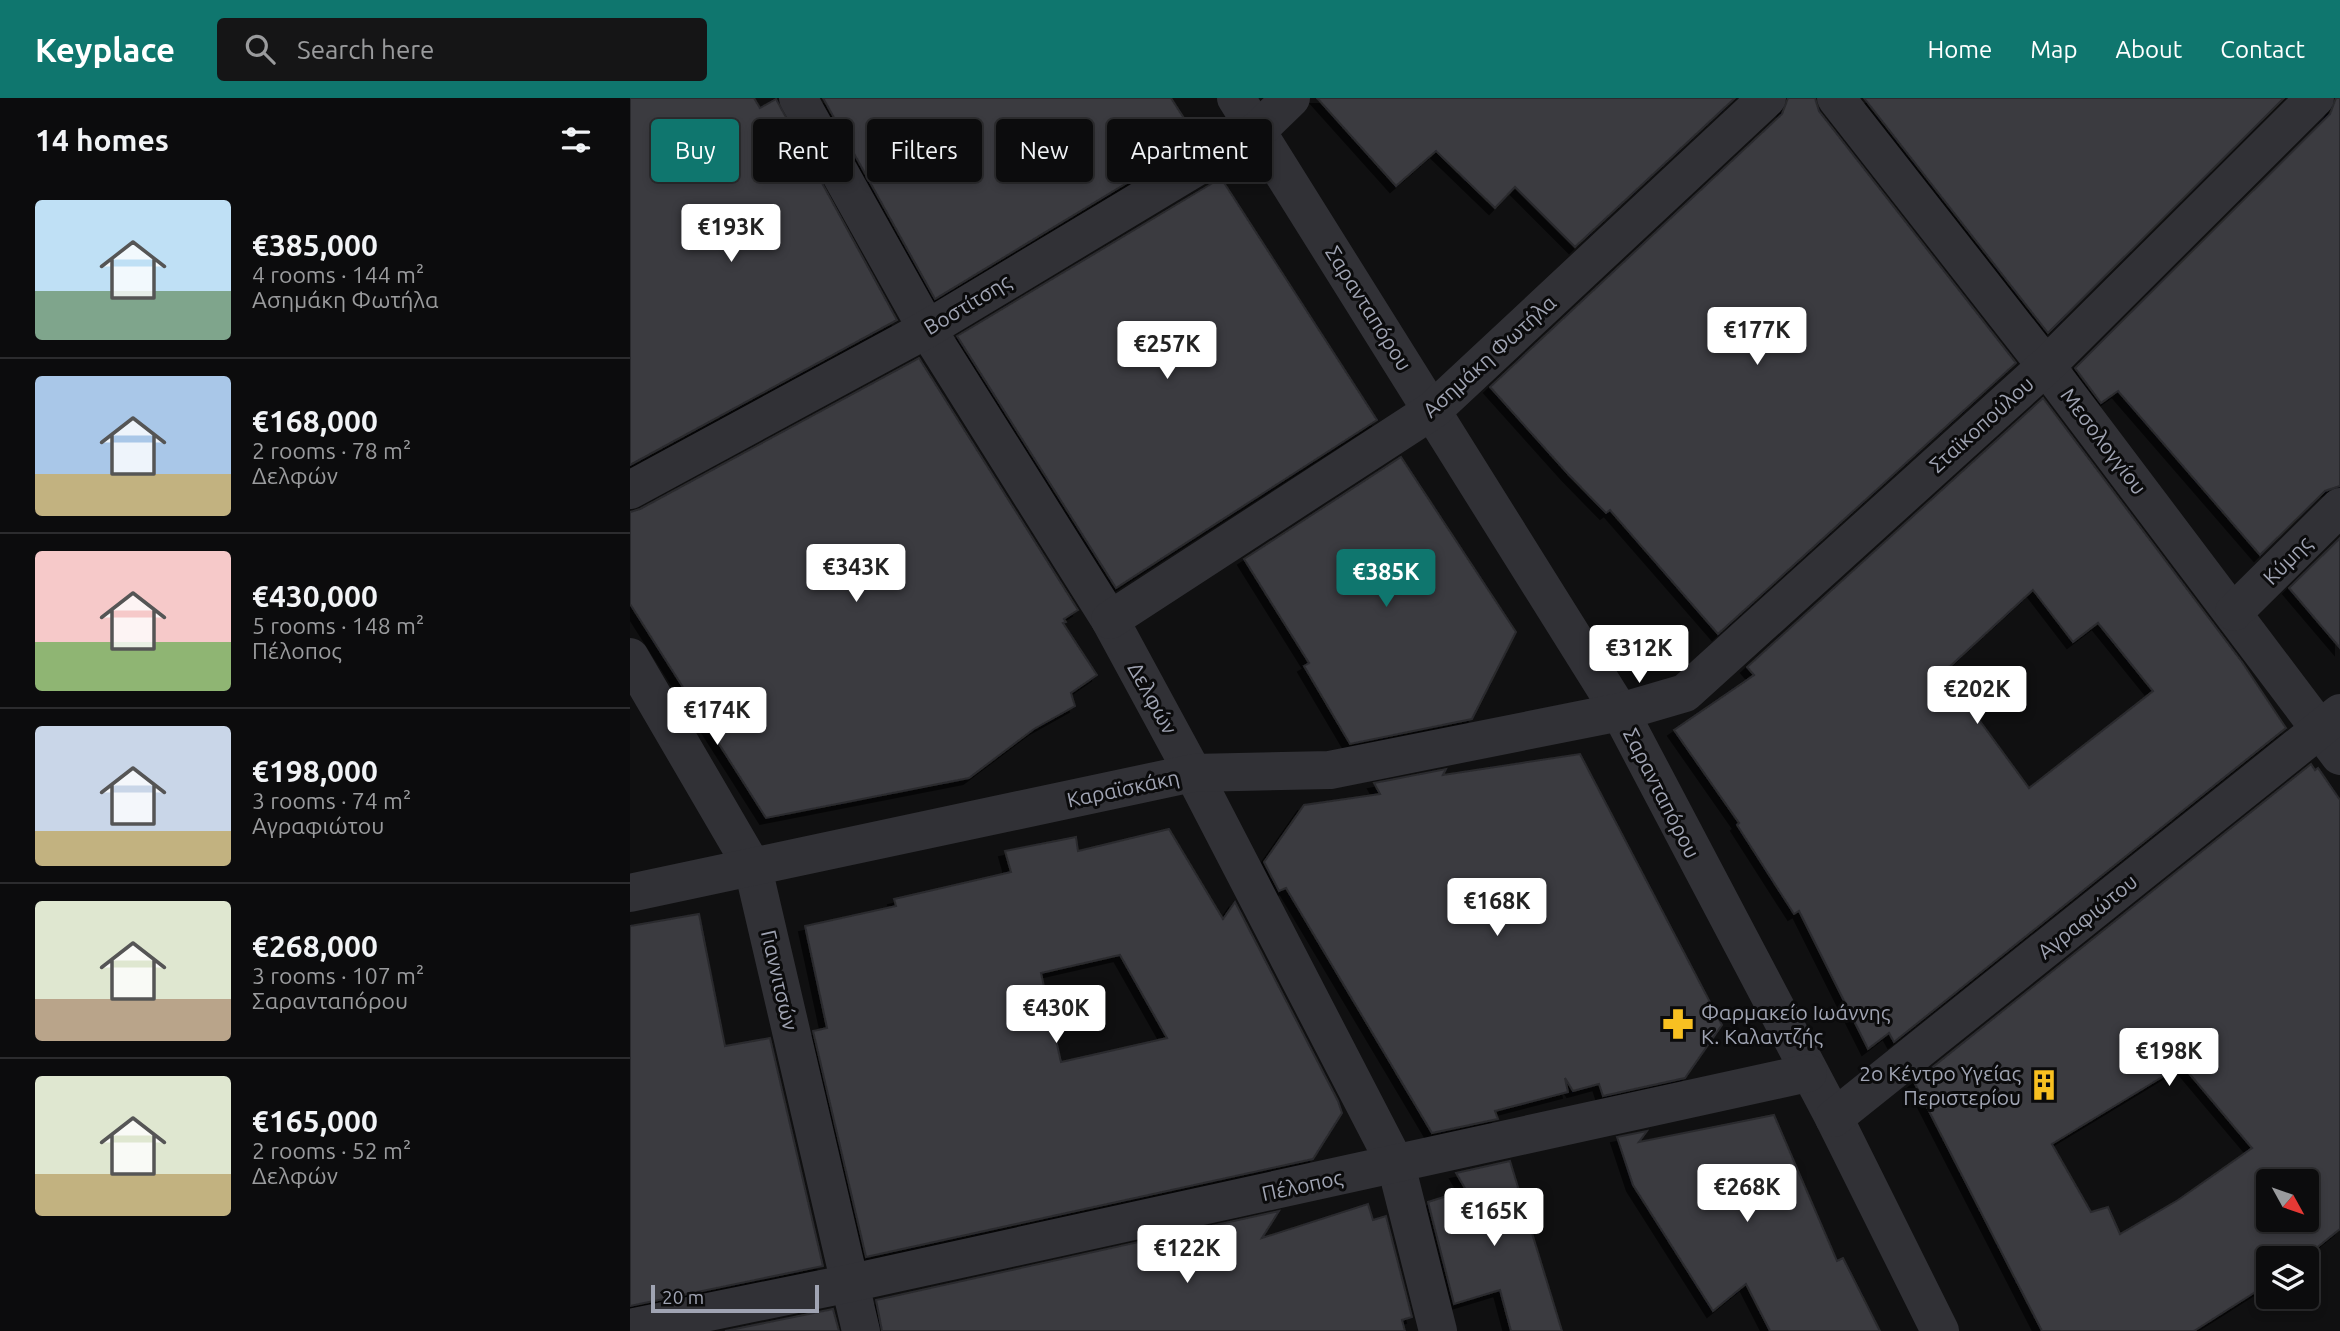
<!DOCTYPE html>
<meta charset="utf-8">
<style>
body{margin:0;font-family:Ubuntu,sans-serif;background:#151516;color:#f1f3f6;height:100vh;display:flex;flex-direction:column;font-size:26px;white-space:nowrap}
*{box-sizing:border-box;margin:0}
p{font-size:23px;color:#9a9b9d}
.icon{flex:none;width:38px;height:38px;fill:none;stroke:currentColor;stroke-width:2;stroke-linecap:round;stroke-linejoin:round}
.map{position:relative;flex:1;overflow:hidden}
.details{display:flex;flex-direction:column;background:#0c0c0d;width:630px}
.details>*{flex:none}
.banner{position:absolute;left:21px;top:21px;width:665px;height:63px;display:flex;gap:14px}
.needle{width:46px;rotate:130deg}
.buttons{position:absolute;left:1626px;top:1071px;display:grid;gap:14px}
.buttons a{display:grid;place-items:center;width:63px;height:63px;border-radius:7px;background:#0c0c0d;box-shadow:0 4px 10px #0003,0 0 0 2px #2c2c2e;font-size:35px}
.scale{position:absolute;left:21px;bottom:18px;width:168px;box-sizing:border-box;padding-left:7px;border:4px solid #a0a4b3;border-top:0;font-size:19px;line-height:24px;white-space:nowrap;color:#a0a4b3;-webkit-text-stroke:5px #0b0b0c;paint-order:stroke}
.price{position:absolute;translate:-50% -60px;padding:0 16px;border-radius:7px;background:#fff;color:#222;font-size:23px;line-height:46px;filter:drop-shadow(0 2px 4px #0008)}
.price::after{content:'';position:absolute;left:50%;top:42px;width:21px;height:16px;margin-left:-10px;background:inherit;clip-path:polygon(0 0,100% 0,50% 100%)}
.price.active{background:#0f766e;color:#fff}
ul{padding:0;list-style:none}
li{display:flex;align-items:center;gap:21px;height:175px;padding:0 35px}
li+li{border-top:2px solid #2c2c2e}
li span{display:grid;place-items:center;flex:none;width:196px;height:140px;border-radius:7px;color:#555}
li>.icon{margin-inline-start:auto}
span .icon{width:84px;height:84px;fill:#fffc;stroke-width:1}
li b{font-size:30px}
h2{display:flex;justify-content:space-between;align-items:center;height:84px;padding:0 35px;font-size:30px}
.tag{padding:0 24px;border-radius:7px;background:#0c0c0d;box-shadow:0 4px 10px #0003,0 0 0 2px #2c2c2e;font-size:24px;line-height:63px}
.tag.active{background:#0f766e;color:#fff}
header{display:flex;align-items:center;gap:42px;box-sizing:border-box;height:98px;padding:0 35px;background:#0f766e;color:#fff}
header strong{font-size:33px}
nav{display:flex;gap:38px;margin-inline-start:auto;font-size:24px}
.search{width:490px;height:63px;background:#151516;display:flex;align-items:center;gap:18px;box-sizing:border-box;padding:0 24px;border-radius:7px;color:#9a9b9d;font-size:26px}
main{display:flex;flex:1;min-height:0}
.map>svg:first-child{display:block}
.building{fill:#3a3a3f;stroke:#2a2a2d;stroke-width:2;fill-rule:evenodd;filter:url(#shadow)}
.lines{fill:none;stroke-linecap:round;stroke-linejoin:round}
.street{stroke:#313136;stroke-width:38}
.labels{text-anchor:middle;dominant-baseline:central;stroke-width:6;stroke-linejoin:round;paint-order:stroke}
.street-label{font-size:21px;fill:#a0a4b3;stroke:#0b0b0c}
.poi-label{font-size:21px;fill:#a0a4b3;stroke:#0b0b0c;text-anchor:start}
</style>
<header>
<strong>Keyplace</strong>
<div class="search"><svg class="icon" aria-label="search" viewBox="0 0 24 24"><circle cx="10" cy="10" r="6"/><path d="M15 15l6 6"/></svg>Search here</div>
<nav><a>Home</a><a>Map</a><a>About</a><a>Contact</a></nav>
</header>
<main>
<section class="details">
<h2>14 homes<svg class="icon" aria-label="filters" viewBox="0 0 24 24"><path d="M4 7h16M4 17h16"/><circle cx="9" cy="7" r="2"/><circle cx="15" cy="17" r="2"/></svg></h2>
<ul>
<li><span style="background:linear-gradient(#bfe0f5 65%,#7fa58c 0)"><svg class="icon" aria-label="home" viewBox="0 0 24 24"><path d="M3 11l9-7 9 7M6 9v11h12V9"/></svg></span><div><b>€385,000</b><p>4 rooms · 144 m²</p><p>Ασημάκη Φωτήλα</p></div></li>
<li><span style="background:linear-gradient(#a9c7e8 70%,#c2b280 0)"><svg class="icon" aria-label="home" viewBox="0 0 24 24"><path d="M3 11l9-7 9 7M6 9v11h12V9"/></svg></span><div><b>€168,000</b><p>2 rooms · 78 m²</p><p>Δελφών</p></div></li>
<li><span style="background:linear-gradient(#f6c9c9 65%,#8fb573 0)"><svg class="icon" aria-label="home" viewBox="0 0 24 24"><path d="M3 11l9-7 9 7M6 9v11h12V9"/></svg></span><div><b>€430,000</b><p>5 rooms · 148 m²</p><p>Πέλοπος</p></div></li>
<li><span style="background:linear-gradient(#c9d6e8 75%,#c2b280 0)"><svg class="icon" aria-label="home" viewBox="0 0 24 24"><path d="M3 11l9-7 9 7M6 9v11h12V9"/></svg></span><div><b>€198,000</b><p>3 rooms · 74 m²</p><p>Αγραφιώτου</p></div></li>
<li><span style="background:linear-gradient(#dfe7d0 70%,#b9a48a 0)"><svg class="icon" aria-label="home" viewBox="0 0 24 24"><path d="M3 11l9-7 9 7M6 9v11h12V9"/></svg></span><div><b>€268,000</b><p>3 rooms · 107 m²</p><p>Σαρανταπόρου</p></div></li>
<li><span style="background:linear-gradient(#dfe7d0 70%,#c2b280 0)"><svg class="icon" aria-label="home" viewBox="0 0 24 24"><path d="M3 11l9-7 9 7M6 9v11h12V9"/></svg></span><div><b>€165,000</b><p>2 rooms · 52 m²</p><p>Δελφών</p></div></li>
</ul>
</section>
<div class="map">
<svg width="1710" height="1233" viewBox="0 0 1710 1233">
<defs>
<filter id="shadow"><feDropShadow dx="-6" dy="6" stdDeviation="0" flood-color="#0009"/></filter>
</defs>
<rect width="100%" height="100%" fill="#101011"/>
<g class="building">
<path d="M 0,0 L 124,0 L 130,10 L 146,1 L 267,222 L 0,367 Z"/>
<path d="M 193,0 L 541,0 L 568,42 L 305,201 Z"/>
<path d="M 687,0 L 1105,0 L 945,149 L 885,89 L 865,110 L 806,53 L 766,88 Z"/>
<path d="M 1158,0 L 1185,0 L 1189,13 L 1386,265 L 1088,536 L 980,412 L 976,415 L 938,376 L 860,289 L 1152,16 Z"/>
<path d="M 1234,0 L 1654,0 L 1418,235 Z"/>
<path d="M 1706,0 L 1710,0 L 1710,388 L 1695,393 L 1630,457 L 1488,293 L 1471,305 L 1445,270 L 1700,16 Z"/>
<path d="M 591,80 L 747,322 L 486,490 L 327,238 Z"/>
<path d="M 289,260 L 448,512 L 434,521 L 436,524 L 433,525 L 467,577 L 441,595 L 445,608 L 404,631 L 339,680 L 136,720 L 0,506 L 0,414 L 10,411 Z"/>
<path d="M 1413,300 L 1612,564 L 1656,630 L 1264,944 L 1259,935 L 1238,951 L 1169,813 L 1164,816 L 1107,727 L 1109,725 L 1044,632 L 1124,577 L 1117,569 ZM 1403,492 L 1443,544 L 1468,525 L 1523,593 L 1399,690 L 1314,574 Z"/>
<path d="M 771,359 L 886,534 L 842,621 L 720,646 L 674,568 L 679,565 L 614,461 Z"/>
<path d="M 1710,440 L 1710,550 L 1659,490 Z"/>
<path d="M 950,656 L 1092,927 L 1055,980 L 973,998 L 969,986 L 943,993 L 935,980 L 938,994 L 865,1013 L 868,1021 L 802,1035 L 656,790 L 649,793 L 634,764 L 674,707 L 750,696 L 744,685 L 816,671 L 813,677 Z"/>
<path d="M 1681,666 L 1685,672 L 1688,670 L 1710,702 L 1710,1131 L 1674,1160 L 1638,1160 L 1638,1186 L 1564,1233 L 1412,1233 L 1284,984 ZM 1552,967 L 1622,1050 L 1548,1102 L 1490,1136 L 1478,1109 L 1461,1114 L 1422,1046 ZM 1638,1083 L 1676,1083 L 1676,1122 L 1638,1122 Z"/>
<path d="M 539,731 L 593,821 L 605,804 L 708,1003 L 712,1015 L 683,1061 L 236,1159 L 183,933 L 197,930 L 175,828 L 266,808 L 264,801 L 381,774 L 375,753 L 446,739 L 448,753 ZM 490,857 L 537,940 L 431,964 L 411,875 Z"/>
<path d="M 69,816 L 95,948 L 140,940 L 193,1168 L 0,1208 L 0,828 Z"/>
<path d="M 1144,1017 L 1207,1163 L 1213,1160 L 1250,1233 L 1140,1233 L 1116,1186 L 1083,1213 L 1003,1087 L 987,1039 L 1017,1033 L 1009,1044 Z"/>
<path d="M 880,1063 L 932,1233 L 881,1233 L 870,1192 L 824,1206 L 798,1104 L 836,1092 L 826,1075 Z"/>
<path d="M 738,1106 L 743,1122 L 756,1118 L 782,1219 L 772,1222 L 775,1233 L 252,1233 L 246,1202 L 649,1113 L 632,1140 Z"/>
<path d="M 203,1211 L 209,1233 L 95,1233 Z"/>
</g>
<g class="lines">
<g class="street">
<path d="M 168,0 L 297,231 L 480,522 L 563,675 L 766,1067 L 808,1233"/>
<path d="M 606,0 L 990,614 L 1204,1020 L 1310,1233"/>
<path d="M 1206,0 L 1416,268 L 1710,658"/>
<path d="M 0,392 L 297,231 L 628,32 L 661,0"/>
<path d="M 1604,514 L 1710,409"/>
<path d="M 480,522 L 803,312 L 1137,0"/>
<path d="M 0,559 L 123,770 L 231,1233"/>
<path d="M 0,795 L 563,675 L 700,672 L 990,614 L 1055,595 L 1416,268 L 1685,0"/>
<path d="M 1204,1020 L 1710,615"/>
<path d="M 0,1230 L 221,1185 L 1178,975"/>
</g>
</g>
<defs>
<symbol id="pharmacy-bare" viewBox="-9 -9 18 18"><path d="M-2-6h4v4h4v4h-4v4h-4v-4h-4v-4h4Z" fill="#f8c021" stroke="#0b0b0c" stroke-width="2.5" paint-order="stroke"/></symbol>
<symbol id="building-bare" viewBox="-9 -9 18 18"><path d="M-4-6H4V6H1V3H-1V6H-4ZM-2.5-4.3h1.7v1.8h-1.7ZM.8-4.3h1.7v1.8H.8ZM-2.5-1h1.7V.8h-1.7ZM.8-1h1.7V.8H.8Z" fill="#f8c021" stroke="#0b0b0c" stroke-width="2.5" paint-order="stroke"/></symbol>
</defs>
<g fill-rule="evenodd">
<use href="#pharmacy-bare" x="1026" y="904" width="44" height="44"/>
<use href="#building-bare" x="1392" y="965" width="44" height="44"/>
</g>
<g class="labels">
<g class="street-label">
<text transform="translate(337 206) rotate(-31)">Βοστίτσης</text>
<text transform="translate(739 210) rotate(58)">Σαρανταπόρου</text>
<text transform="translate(859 258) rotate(-42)">Ασημάκη Φωτήλα</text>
<text transform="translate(1351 326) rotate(-42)">Σταϊκοπούλου</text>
<text transform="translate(1474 343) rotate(53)">Μεσολογγίου</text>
<text transform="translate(1657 462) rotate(-45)">Κύμης</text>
<text transform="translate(523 600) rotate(61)">Δελφών</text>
<text transform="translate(493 690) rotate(-12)">Καραϊσκάκη</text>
<text transform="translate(1032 695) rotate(63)">Σαρανταπόρου</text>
<text transform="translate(1457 818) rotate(-39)">Αγραφιώτου</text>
<text transform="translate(150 882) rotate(77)">Γιαννιτσών</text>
<text transform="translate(672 1087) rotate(-12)">Πέλοπος</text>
</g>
<g class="poi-label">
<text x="1071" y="914">Φαρμακείο Ιωάννης<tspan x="1071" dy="24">Κ. Καλαντζής</tspan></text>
<text x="1391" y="975" text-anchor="end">2ο Κέντρο Υγείας<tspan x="1391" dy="24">Περιστερίου</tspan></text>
</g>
</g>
</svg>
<div class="buttons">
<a><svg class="needle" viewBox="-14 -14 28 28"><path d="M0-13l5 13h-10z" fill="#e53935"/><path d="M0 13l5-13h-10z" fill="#9a9b9d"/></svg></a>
<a><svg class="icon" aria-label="layers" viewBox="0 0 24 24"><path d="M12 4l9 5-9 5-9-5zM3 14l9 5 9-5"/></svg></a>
</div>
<div class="scale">20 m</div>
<b class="price" style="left:101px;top:166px">€193K</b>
<b class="price" style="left:1127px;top:269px">€177K</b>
<b class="price" style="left:537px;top:283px">€257K</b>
<b class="price" style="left:226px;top:506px">€343K</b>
<b class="price active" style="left:756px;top:511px">€385K</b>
<b class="price" style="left:1009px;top:587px">€312K</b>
<b class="price" style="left:1347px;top:628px">€202K</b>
<b class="price" style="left:87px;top:649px">€174K</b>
<b class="price" style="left:867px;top:840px">€168K</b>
<b class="price" style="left:426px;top:947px">€430K</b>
<b class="price" style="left:1539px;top:990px">€198K</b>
<b class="price" style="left:1117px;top:1126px">€268K</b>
<b class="price" style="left:864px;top:1150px">€165K</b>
<b class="price" style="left:557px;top:1187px">€122K</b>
<div class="banner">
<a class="tag active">Buy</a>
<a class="tag">Rent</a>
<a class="tag">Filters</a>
<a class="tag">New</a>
<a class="tag">Apartment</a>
</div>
</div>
</main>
